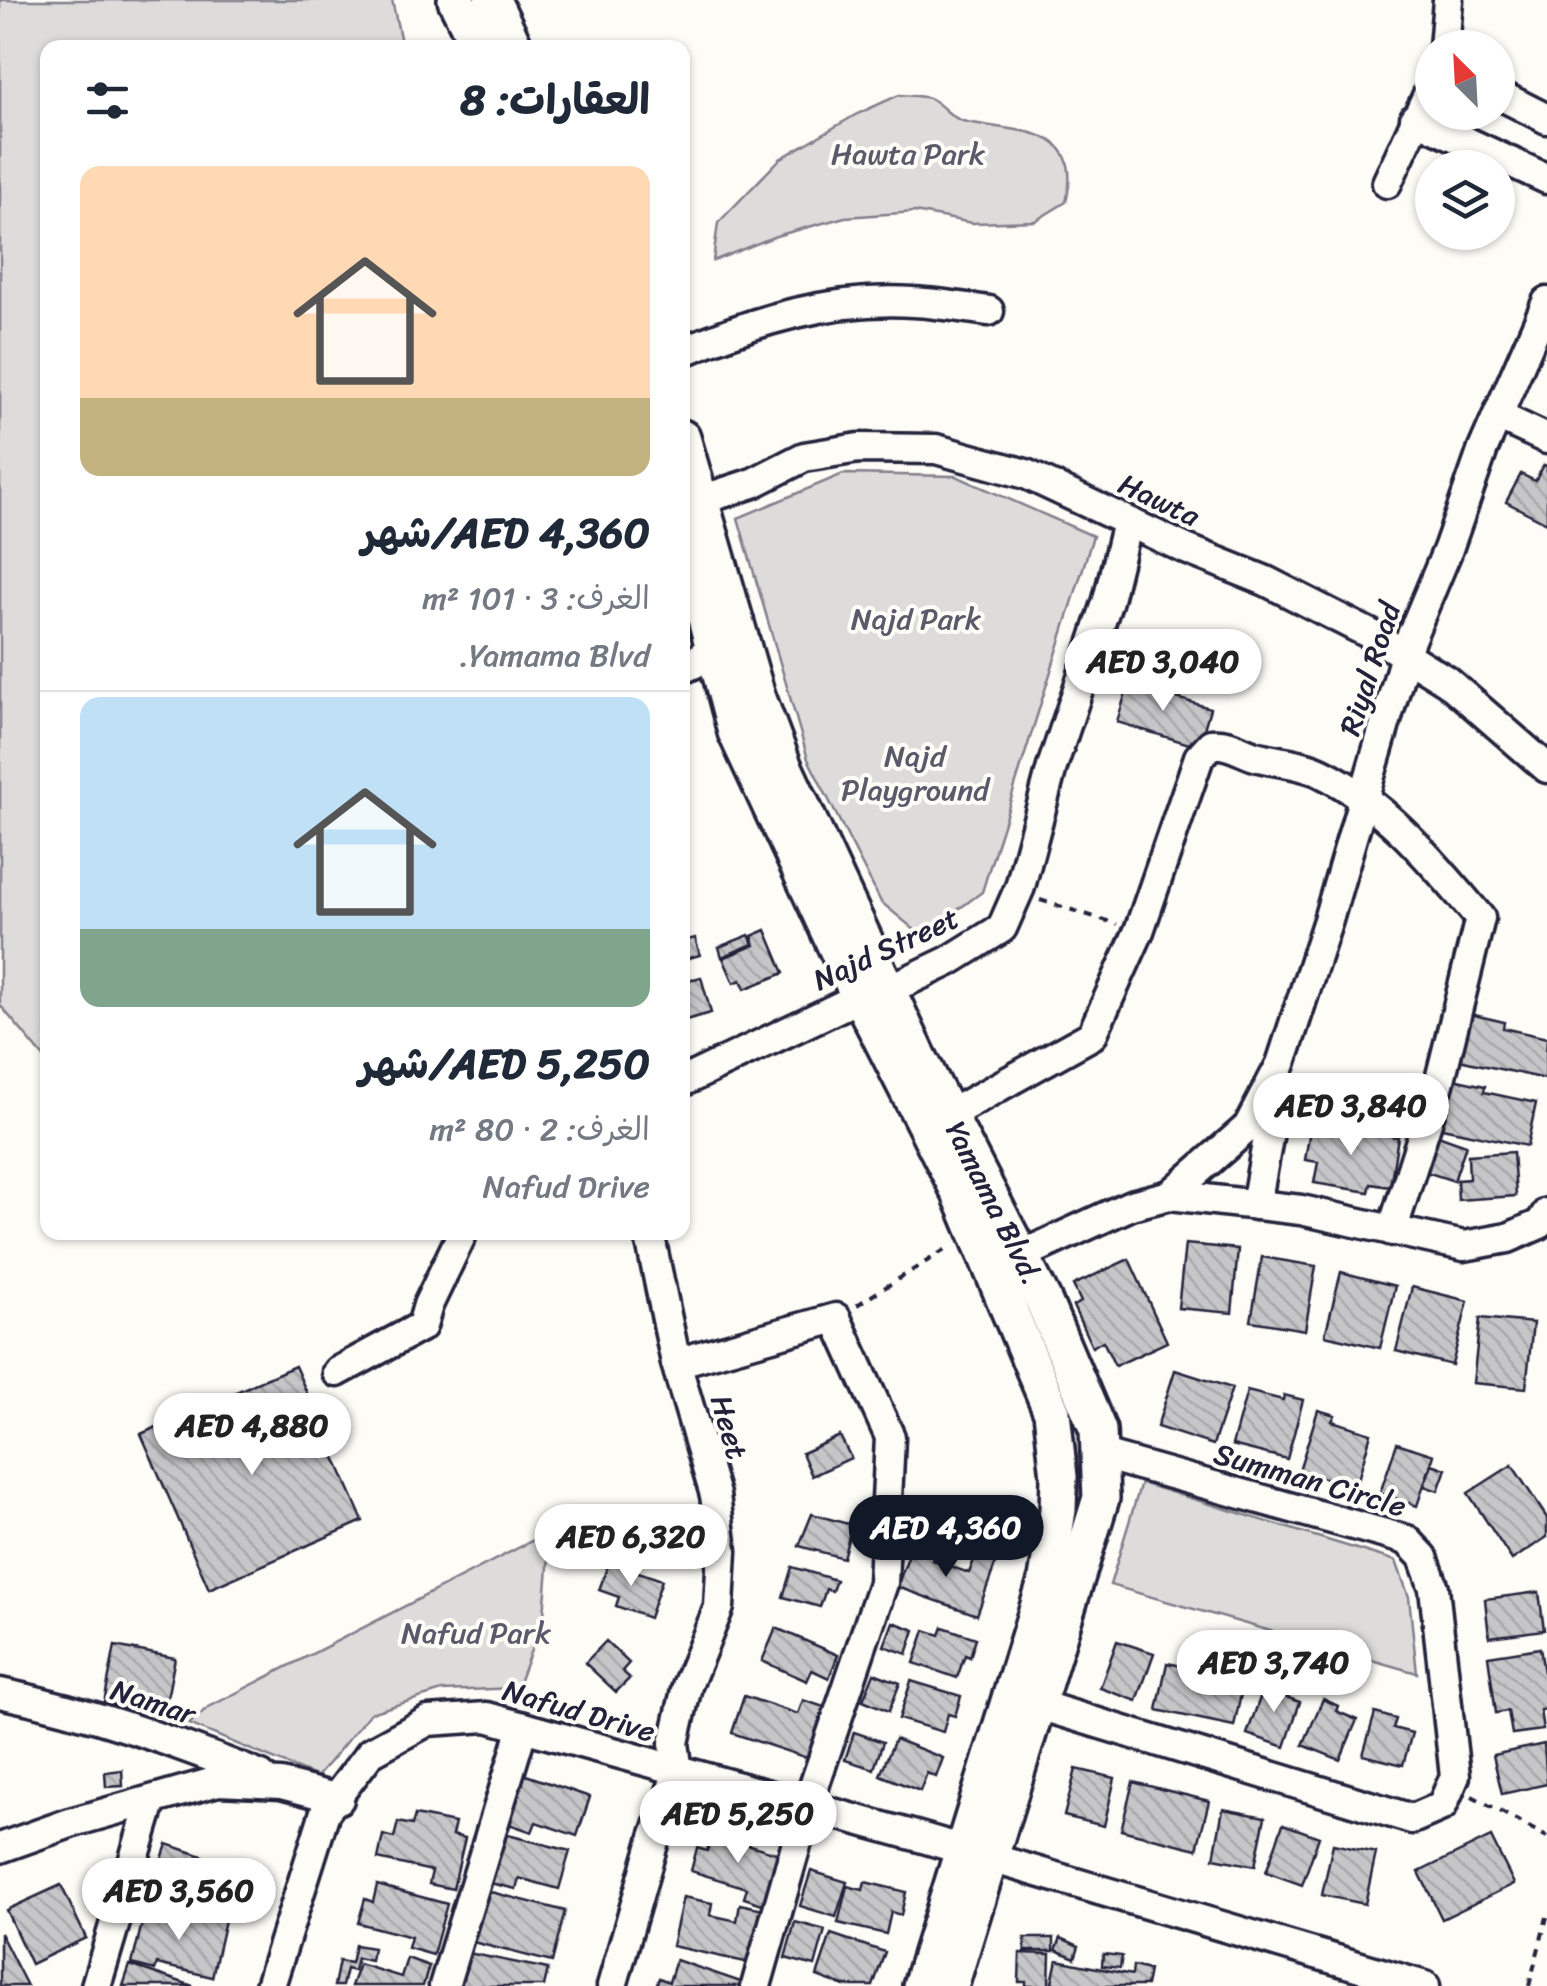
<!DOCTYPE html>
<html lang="ar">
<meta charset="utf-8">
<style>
body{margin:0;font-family:Sriracha,"Playpen Sans Arabic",sans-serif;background:#f2f2f3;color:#1f2937;direction:rtl;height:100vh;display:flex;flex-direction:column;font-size:38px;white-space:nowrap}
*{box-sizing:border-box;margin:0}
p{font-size:32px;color:#747a83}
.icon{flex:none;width:55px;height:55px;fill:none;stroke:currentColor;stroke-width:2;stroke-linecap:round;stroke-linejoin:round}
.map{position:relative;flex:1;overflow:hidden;direction:ltr}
.side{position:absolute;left:40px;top:40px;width:650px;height:1200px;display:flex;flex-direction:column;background:#fff;border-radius:20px;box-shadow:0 2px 8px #0004;direction:rtl}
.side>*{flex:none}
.needle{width:65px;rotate:336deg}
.fabs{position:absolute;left:1415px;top:30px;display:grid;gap:20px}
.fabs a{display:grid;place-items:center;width:100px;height:100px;border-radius:50%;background:#fff;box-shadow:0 2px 8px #0004;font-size:50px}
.price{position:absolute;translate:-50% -85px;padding:0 22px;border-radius:35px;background:#fff;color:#222;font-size:32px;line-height:65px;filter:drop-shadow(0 2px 5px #0008)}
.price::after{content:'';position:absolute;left:50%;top:60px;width:30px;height:22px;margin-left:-15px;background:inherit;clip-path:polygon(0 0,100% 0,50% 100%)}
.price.current{background:#111827;color:#fff}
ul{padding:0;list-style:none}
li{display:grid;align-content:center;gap:20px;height:530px;padding:0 40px}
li+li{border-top:2px solid #e0e1e3}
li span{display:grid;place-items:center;height:310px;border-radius:20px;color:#555}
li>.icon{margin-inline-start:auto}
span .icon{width:180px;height:180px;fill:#fffc;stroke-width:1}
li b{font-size:42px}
h2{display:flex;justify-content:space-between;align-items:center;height:120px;padding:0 40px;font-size:42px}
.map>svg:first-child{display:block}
.green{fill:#dddcdb;stroke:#807f8b;stroke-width:2.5}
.building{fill:url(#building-back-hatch);stroke:#22223b;stroke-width:2.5}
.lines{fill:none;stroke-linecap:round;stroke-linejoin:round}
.minor-casing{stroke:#22223b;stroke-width:35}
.major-casing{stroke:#22223b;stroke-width:42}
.path{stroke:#22223b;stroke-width:4;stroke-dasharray:8 8;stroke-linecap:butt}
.minor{stroke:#fdfcf7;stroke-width:28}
.major{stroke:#fdfcf7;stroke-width:35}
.labels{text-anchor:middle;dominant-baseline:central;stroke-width:8;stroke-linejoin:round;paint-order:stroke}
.park-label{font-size:30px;fill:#5a5a6b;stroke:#fdfcf7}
.street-label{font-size:30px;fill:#22223b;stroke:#fdfcf7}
</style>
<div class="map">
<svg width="1547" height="1986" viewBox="0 0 1547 1986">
<defs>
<pattern id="building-back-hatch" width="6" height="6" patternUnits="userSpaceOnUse" patternTransform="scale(2.5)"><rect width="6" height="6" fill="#c6c6c8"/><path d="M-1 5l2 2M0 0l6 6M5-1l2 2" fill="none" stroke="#aaaaad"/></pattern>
</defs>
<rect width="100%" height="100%" fill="#fdfcf7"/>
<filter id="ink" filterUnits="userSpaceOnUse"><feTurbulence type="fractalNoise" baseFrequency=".01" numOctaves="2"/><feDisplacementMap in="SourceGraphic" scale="20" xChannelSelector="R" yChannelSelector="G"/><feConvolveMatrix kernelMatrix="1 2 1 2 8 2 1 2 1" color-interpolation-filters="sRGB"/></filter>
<g filter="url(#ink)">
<g class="green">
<path d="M 0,0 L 392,0 L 402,47 L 48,48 L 47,1061 L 0,1005 Z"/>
<path d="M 899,95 C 909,96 922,95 931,99 C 943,105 950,118 963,121 C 1015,134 1086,122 1066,202 L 1035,221 L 972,223 L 915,212 L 845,217 L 776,236 L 713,261 L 718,223 L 780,159 L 857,114 Z"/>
<path d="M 843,474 L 956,476 L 1093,536 L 982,892 L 922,936 L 881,902 L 808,759 L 738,518 Z"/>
<path d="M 1141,1483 L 1396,1561 L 1409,1597 L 1417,1673 L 1110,1585 Z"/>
<path d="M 551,1531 L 544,1615 L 517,1688 L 442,1691 L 370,1713 L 317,1777 L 189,1724 L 209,1707 Z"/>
</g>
<g class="building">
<path d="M 1544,465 L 1547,466 L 1547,523 L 1506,502 L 1521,474 L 1535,481 Z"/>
<path d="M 1130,679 L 1158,688 L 1157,692 L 1210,708 L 1199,747 L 1117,722 Z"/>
<path d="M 682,919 L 688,940 L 695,938 L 700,955 L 682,960 Z"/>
<path d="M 766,930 L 784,973 L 745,989 L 741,980 L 734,983 L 723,958 L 755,945 L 752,936 Z"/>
<path d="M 749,935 L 753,944 L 722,957 L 719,947 Z"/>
<path d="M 701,977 L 711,1013 L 682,1021 L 682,982 Z"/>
<path d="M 1470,1014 L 1504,1022 L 1503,1028 L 1547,1038 L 1545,1079 L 1459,1060 Z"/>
<path d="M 1453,1079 L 1485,1086 L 1484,1092 L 1536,1103 L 1527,1146 L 1442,1128 Z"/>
<path d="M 1311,1124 L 1398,1137 L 1390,1187 L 1371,1184 L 1369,1192 L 1314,1183 L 1318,1162 L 1305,1160 Z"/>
<path d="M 1435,1134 L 1466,1145 L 1454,1181 L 1423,1171 Z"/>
<path d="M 1513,1152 L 1516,1196 L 1458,1200 L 1457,1180 L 1469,1179 L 1468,1155 Z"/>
<path d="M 1185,1244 L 1238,1249 L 1232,1313 L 1178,1308 Z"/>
<path d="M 1262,1257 L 1316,1266 L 1305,1330 L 1251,1321 Z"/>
<path d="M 1129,1259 L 1167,1342 L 1115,1366 L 1103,1341 L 1092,1347 L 1073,1306 L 1081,1302 L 1073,1285 Z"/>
<path d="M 1341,1272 L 1395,1286 L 1380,1348 L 1325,1335 Z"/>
<path d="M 1412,1287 L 1468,1301 L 1452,1365 L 1396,1351 Z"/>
<path d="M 1480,1318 L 1533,1323 L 1526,1388 L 1473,1383 Z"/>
<path d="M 295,1366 L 363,1521 L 209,1589 L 141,1434 Z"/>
<path d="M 1175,1370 L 1232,1388 L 1213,1445 L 1157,1427 Z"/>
<path d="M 1247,1391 L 1283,1400 L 1284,1395 L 1303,1400 L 1287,1459 L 1232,1445 Z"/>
<path d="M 1318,1410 L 1335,1415 L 1332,1421 L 1371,1433 L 1356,1487 L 1314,1475 L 1310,1487 L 1295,1483 Z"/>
<path d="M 840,1436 L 851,1458 L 812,1476 L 802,1453 Z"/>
<path d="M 1397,1443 L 1434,1455 L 1417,1506 L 1380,1493 Z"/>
<path d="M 1432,1464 L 1446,1469 L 1438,1491 L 1424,1486 Z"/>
<path d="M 1512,1465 L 1547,1518 L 1547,1537 L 1512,1560 L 1468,1493 Z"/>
<path d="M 812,1514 L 852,1525 L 843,1558 L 799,1546 Z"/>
<path d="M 913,1543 L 935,1551 L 932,1560 L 969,1573 L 976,1555 L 996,1562 L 977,1615 L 897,1587 Z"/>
<path d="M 609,1562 L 662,1580 L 649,1618 L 616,1606 L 619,1597 L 599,1590 Z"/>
<path d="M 792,1567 L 836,1580 L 832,1591 L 826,1589 L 820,1607 L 783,1597 Z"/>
<path d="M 1539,1592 L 1544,1630 L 1489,1637 L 1485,1599 Z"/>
<path d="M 893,1622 L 915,1630 L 907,1654 L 884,1646 Z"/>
<path d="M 943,1627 L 976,1638 L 970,1657 L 965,1655 L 957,1678 L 914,1663 L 925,1630 L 940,1635 Z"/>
<path d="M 776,1628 L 838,1655 L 829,1678 L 812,1670 L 807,1681 L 762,1661 Z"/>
<path d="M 606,1641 L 629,1663 L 622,1671 L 630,1678 L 616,1692 L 585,1663 Z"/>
<path d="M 1117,1641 L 1154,1653 L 1137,1701 L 1100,1688 Z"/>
<path d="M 115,1646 L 175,1658 L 164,1714 L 104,1703 Z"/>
<path d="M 1540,1648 L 1547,1691 L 1547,1709 L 1540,1710 L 1543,1730 L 1512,1734 L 1508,1711 L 1496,1713 L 1488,1656 Z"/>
<path d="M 1183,1659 L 1226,1668 L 1223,1681 L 1243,1685 L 1234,1726 L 1157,1710 L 1167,1663 L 1182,1666 Z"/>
<path d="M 874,1673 L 900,1683 L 889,1711 L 863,1700 Z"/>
<path d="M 911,1681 L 961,1696 L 955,1716 L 948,1714 L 943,1732 L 899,1719 Z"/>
<path d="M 1266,1681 L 1286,1687 L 1283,1696 L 1300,1702 L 1285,1747 L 1247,1734 Z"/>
<path d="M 744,1696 L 798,1714 L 803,1700 L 824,1707 L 807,1758 L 732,1733 Z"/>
<path d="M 1323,1699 L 1338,1706 L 1336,1711 L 1357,1720 L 1340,1760 L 1303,1745 Z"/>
<path d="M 1375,1713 L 1396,1719 L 1393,1728 L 1412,1733 L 1403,1765 L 1363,1755 Z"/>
<path d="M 854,1732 L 883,1742 L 874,1769 L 845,1760 Z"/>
<path d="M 895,1739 L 943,1758 L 936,1777 L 927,1773 L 920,1791 L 880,1775 Z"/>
<path d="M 1544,1744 L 1547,1784 L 1502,1794 L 1493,1755 Z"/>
<path d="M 1076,1769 L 1115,1778 L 1104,1826 L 1064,1816 Z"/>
<path d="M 122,1770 L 123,1786 L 106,1787 L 105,1772 Z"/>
<path d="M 523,1774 L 590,1797 L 577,1836 L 536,1822 L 532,1832 L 506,1823 Z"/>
<path d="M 1133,1782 L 1209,1801 L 1197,1849 L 1121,1830 Z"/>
<path d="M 1223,1809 L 1265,1817 L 1255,1866 L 1214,1858 Z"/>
<path d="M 415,1815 L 455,1823 L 452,1835 L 465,1838 L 453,1889 L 429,1884 L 432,1871 L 378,1859 L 383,1835 L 394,1838 L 398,1822 L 412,1825 Z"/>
<path d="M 1283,1824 L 1319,1837 L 1302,1885 L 1266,1872 Z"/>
<path d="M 504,1834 L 570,1851 L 559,1889 L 519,1878 L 516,1889 L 490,1883 Z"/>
<path d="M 712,1834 L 780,1854 L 765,1905 L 744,1898 L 747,1888 L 691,1871 L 697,1848 L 707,1851 Z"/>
<path d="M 1491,1837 L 1514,1884 L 1442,1919 L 1419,1872 Z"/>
<path d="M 167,1844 L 244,1870 L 228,1916 L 176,1899 L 174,1906 L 149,1898 Z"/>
<path d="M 1333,1844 L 1376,1853 L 1365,1904 L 1322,1895 Z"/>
<path d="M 811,1871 L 847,1882 L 836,1917 L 800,1906 Z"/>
<path d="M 865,1882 L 906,1892 L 901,1915 L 891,1912 L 886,1934 L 838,1923 L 847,1886 L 863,1890 Z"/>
<path d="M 61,1885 L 86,1938 L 31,1964 L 6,1910 Z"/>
<path d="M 377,1885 L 447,1904 L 433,1955 L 408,1948 L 411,1937 L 358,1923 L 365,1899 L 373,1902 Z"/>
<path d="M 487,1891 L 565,1911 L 552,1962 L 473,1942 Z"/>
<path d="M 683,1897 L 712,1903 L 710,1915 L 737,1921 L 740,1904 L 763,1909 L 750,1963 L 672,1946 Z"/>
<path d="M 145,1911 L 199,1923 L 201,1915 L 225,1920 L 212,1977 L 157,1964 L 155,1970 L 132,1964 Z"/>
<path d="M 795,1922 L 825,1930 L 815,1966 L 785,1958 Z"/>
<path d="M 0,1933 L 27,1986 L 0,1986 Z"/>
<path d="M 831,1934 L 885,1952 L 873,1986 L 844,1986 L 817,1976 Z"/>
<rect x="1025" y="1938" width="29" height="13"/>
<path d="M 1061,1938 L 1079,1946 L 1075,1958 L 1056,1950 Z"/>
<path d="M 355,1945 L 373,1948 L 371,1961 L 357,1958 L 354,1971 L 346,1969 L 342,1986 L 334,1986 L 339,1961 L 351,1963 Z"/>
<path d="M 468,1953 L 548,1969 L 544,1986 L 461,1986 Z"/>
<path d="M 1020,1953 L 1050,1954 L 1049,1986 L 1026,1986 L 1026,1982 L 1019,1982 Z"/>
<path d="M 1103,1954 L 1122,1956 L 1120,1968 L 1102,1966 Z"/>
<path d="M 407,1958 L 429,1966 L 423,1986 L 351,1986 L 359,1964 L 401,1977 Z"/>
<path d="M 676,1960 L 741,1982 L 740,1986 L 656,1986 L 659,1978 L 669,1982 Z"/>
<path d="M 1057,1960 L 1132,1975 L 1133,1966 L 1149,1970 L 1146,1986 L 1060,1986 L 1052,1982 Z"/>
<path d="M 130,1965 L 193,1986 L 123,1986 Z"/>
</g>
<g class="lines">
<defs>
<g id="minor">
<path d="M 1444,48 L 1448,0"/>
<path d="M 1498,94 L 1547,119"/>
<path d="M 1415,118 L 1547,179"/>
<path d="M 1387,183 L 1432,86"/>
<path d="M 682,352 C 755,320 833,297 913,302 C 938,303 964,308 989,311"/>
<path d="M 1498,416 L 1547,439"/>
<path d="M 701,500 L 753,483 L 804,457 L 859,448 L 936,449 L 1026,474 L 1186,549 L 1266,581 L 1376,637 L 1447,681 L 1547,768"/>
<path d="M 682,669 L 695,663 L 713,645"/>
<path d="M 682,1082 L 860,997 L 907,981 L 949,961 L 1002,928 L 1020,887 L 1052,767 L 1108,600 L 1127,522"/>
<path d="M 948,1115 L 1092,1035 L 1139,931 L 1199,757 L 1211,744 C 1228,742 1240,751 1255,756 C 1276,762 1302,763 1322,773 C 1387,805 1434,864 1480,918 L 1439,1084 L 1392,1231"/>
<path d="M 1170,1195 L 1248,1127 L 1281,1064 L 1328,920 L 1409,642 L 1448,549 L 1483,449 L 1547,302"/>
<path d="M 1256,1205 L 1276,1093"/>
<path d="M 1020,1256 L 1131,1205 L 1170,1195 L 1301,1210 L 1464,1246 L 1508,1238 L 1540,1224 L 1547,1213"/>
<path d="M 676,1363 L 836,1318 L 890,1437 L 883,1583 L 807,1807 L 756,1986"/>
<path d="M 337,1372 L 422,1326 L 428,1305 L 463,1232"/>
<path d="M 0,1693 C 91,1712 175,1742 261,1776"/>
<path d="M 1039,1705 L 1412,1819 L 1442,1806 L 1455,1776 L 1434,1588 L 1423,1557 L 1407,1540 L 1099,1454"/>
<path d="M 0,1848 L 70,1823 L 218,1781 L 281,1784 L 339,1799"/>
<path d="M 96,1986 L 151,1802"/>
<path d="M 270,1986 L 325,1812 L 371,1752 L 428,1721 L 487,1717 L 923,1838 L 1425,1986"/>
<path d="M 444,1986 L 523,1727"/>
<path d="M 612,1986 L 655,1837 L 678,1772 L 674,1743 L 687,1686 L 719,1607 L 722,1551 L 715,1495 L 676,1363 L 649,1232"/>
</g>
<g id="major">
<path d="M 456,0 L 480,48"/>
<path d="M 492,0 L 515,48"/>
<path d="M 682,438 L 757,696 L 783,765 L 917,1054 L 1043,1300 L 1098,1430 L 1101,1498 L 950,1986"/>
<path d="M 682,527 L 736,732 L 852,981 L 960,1193 L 1052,1412 L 1059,1477 L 1058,1510 L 1047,1579 L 921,1986"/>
</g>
</defs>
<use href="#minor" class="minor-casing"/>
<use href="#major" class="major-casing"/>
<g class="path">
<path d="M 1040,900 L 1117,924"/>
<path d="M 857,1305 L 951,1246"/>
<path d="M 1472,1796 L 1547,1837"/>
<path d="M 1529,1986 L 1547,1917"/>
</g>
<use href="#minor" class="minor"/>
<use href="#major" class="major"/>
</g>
</g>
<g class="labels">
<g class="park-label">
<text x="908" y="154">Hawta Park</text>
<text x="916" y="619">Najd Park</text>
<text x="915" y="756">Najd<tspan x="915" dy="34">Playground</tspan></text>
<text x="476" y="1633">Nafud Park</text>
</g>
<g class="street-label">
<text transform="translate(1159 500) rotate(25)">Hawta</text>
<text transform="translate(1370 669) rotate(-72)">Riyal Road</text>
<text transform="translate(886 949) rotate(-25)">Najd Street</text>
<text transform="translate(994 1203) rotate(63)">Yamama Blvd.</text>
<text transform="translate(729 1427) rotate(74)">Heet</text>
<text transform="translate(1310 1480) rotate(16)">Summan Circle</text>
<text transform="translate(153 1702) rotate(18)">Namar</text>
<text transform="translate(579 1711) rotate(16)">Nafud Drive</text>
</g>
</g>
</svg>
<div class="fabs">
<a><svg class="needle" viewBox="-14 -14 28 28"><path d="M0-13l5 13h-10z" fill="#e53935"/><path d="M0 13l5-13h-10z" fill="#747a83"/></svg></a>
<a><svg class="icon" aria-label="layers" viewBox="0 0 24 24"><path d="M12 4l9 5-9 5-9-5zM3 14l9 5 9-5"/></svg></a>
</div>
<b class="price" style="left:1163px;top:714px">AED 3,040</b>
<b class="price" style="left:1351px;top:1158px">AED 3,840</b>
<b class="price" style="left:252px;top:1478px">AED 4,880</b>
<b class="price current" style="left:946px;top:1580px">AED 4,360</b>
<b class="price" style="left:631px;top:1589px">AED 6,320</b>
<b class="price" style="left:1274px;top:1715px">AED 3,740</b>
<b class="price" style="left:738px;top:1866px">AED 5,250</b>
<b class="price" style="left:179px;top:1943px">AED 3,560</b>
<section class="side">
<h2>العقارات: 8<svg class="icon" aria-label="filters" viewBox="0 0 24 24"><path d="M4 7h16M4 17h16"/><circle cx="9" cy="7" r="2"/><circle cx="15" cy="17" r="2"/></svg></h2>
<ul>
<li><span style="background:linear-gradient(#ffd9b3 75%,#c2b280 0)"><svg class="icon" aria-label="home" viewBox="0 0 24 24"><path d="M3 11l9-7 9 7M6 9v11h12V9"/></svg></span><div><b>AED 4,360/شهر</b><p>الغرف: 3 · 101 m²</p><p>Yamama Blvd.</p></div></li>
<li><span style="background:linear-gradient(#bfe0f5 75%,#7fa58c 0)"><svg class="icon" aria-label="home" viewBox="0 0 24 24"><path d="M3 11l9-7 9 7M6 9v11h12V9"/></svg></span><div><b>AED 5,250/شهر</b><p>الغرف: 2 · 80 m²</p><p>Nafud Drive</p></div></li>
</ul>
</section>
</div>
